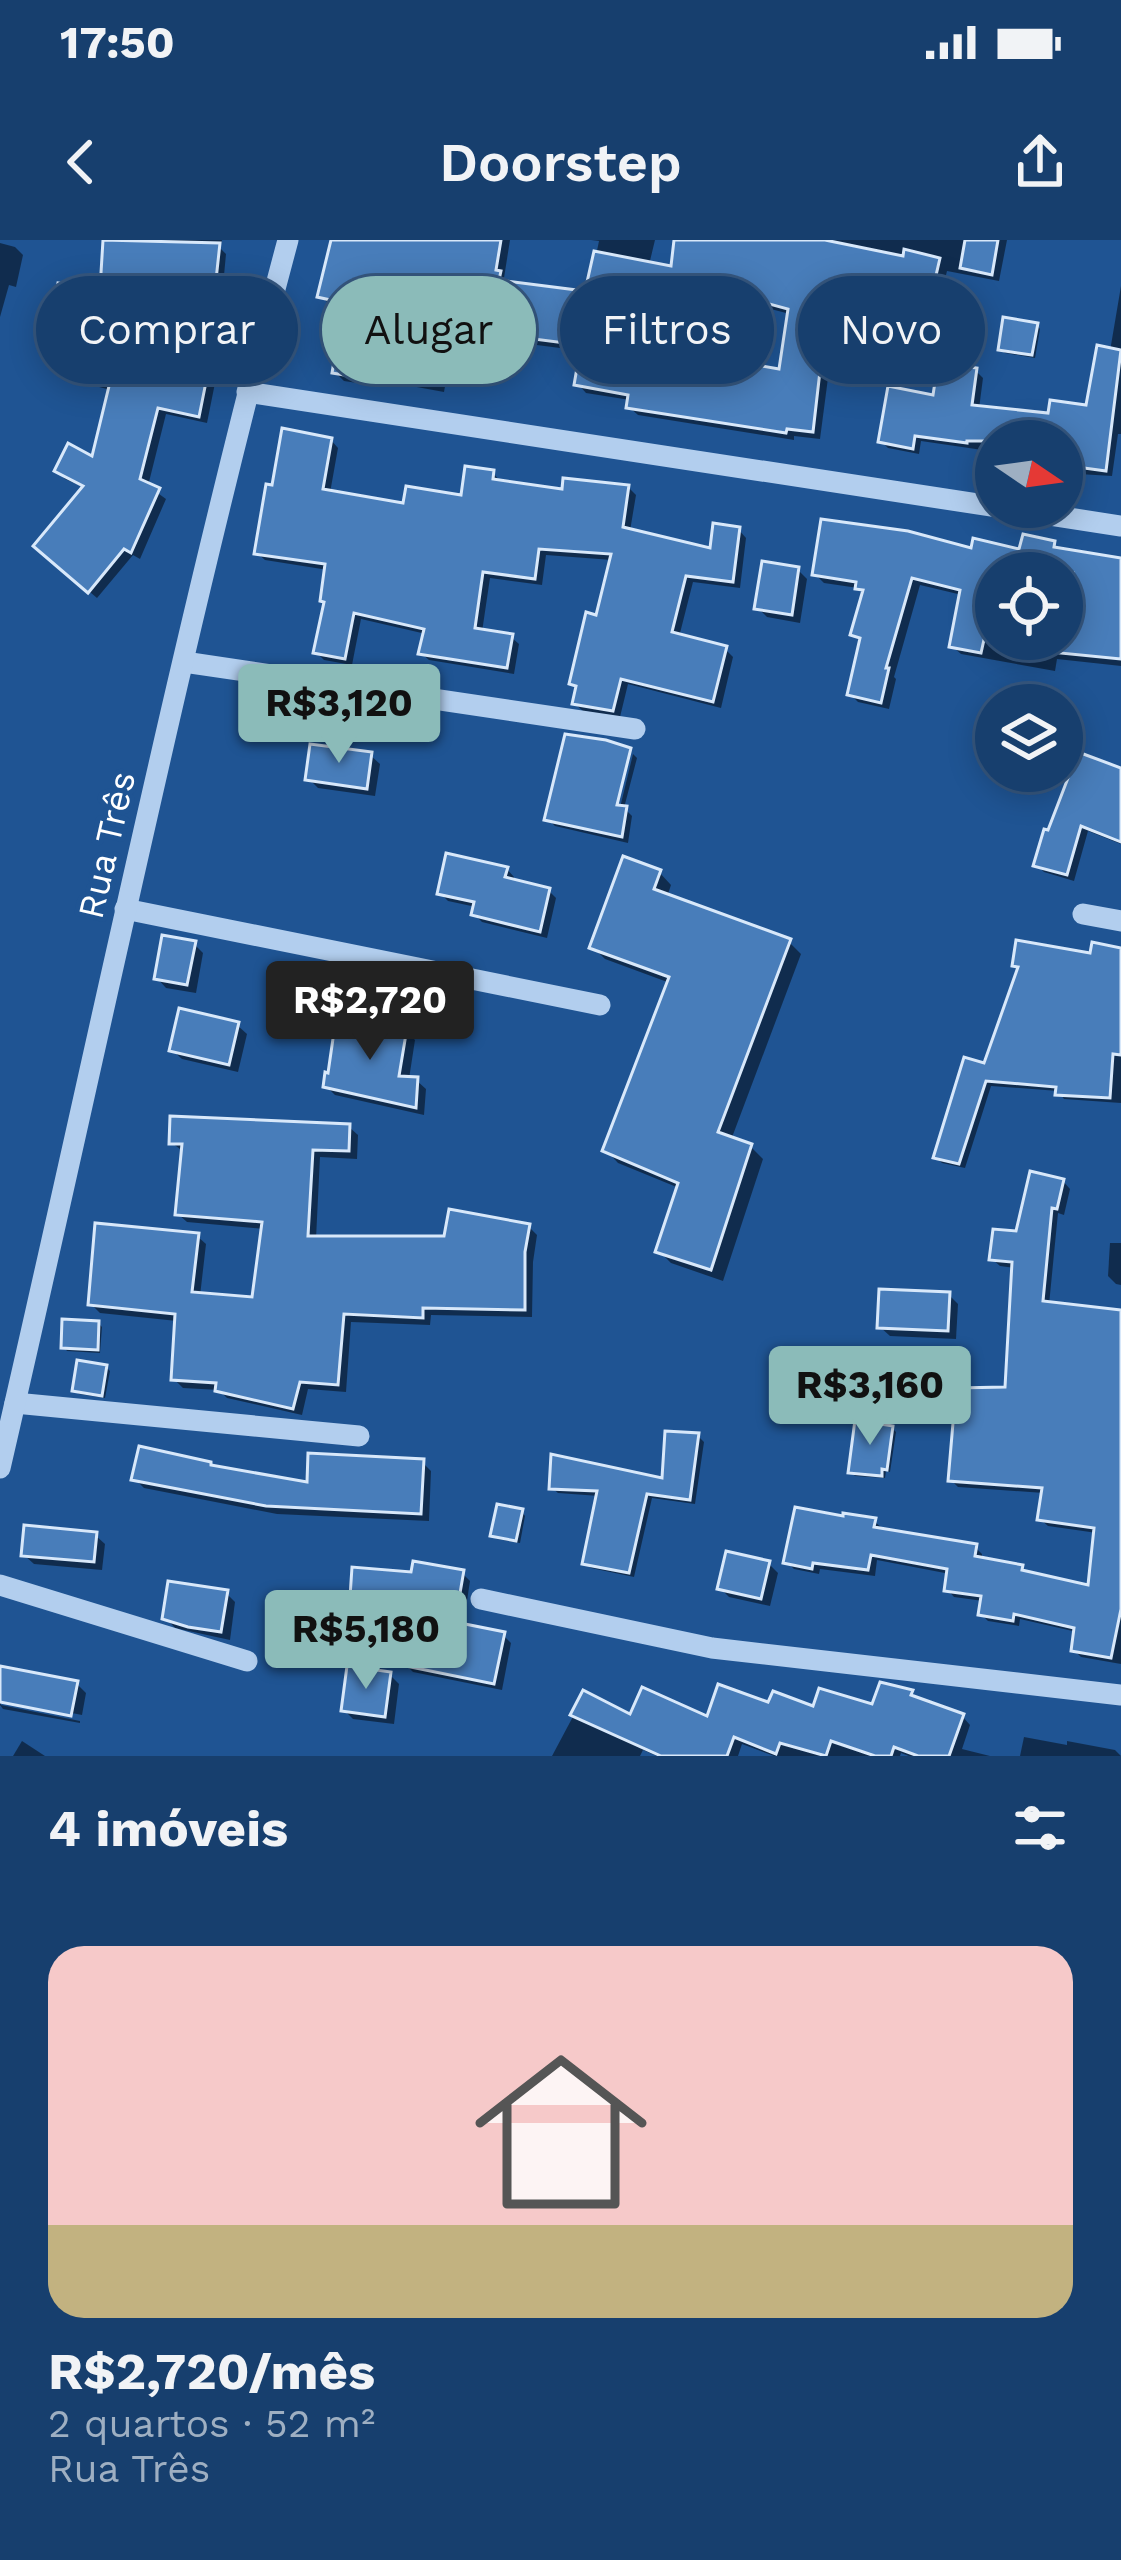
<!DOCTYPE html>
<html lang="pt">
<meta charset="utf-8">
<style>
body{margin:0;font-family:"Work Sans",sans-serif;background:#204673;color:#f1f3f6;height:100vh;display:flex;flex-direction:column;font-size:45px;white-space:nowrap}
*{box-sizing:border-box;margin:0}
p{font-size:39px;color:#9eafc2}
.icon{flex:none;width:66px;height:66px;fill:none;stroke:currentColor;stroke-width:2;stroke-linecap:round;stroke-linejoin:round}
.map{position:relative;height:1516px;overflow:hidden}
.side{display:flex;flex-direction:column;background:#173f6e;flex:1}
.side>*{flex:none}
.banner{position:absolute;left:36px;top:36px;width:1050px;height:108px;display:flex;gap:24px}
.needle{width:78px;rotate:103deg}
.controls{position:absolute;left:975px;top:180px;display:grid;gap:24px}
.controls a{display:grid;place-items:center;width:108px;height:108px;border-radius:50%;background:#173f6e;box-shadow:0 6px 30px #0003,0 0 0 3px #365881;font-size:60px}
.price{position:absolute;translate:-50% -102px;padding:0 27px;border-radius:12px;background:#8bbbb9;color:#111;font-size:39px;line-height:78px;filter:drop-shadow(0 3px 6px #0008)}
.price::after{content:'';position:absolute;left:50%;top:72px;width:36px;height:27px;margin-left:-18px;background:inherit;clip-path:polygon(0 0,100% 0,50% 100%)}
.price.on{background:#222;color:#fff}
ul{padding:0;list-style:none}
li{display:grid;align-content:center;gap:24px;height:636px;padding:0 48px}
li+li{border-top:3px solid #365881}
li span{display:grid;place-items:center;height:372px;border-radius:36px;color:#555}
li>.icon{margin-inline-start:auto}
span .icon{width:216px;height:216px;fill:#fffc;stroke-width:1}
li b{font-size:51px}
h2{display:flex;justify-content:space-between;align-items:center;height:144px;padding:0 48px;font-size:51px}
.pill{padding:0 42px;border-radius:54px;background:#173f6e;box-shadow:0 6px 30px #0003,0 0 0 3px #365881;font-size:42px;line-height:108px}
.pill.on{background:#8bbbb9;color:#111}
.status{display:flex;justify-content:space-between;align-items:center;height:84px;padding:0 60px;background:#173f6e;direction:ltr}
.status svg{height:33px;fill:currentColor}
header{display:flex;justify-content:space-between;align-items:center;height:156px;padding:0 48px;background:#173f6e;font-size:54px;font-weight:600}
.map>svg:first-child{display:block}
.shadow{fill:#0007;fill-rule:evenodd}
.building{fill:#487dba;stroke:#d8e8fa;stroke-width:3;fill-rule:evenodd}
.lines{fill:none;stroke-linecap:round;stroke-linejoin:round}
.minor{stroke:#b2ceee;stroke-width:21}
.labels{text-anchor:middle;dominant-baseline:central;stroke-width:10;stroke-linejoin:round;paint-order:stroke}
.street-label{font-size:36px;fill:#fff;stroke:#1f5493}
</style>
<div class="status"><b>17:50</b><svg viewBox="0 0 49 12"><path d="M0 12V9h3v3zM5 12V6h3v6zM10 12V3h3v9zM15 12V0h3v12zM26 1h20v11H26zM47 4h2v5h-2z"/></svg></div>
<header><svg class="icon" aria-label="back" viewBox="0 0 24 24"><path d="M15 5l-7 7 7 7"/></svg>Doorstep<svg class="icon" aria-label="share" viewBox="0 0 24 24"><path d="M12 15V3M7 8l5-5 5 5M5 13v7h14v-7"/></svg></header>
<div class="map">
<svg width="1121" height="1516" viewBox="0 0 1121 1516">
<rect width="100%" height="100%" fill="#1f5493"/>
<g class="shadow">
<path d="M 106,0 L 222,0 L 220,8 L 226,14 L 223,46 L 178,42 L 171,92 L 214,100 L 222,108 L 207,183 L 166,174 L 148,246 L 166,259 L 140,319 L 133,315 L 97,358 L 45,314 L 85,248 L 65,239 L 57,231 L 94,220 L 111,150 L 99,147 L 91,139 L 103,94 L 64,89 L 56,81 L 102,52 Z"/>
<path d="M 351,0 L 510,0 L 504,38 L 508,42 L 588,54 L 599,1 L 591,0 L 655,0 L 649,25 L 696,34 L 779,0 L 1007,0 L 999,41 L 947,31 L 933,89 L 887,79 L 875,146 L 828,138 L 820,199 L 794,196 L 794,200 L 638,175 L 629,167 L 630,160 L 586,153 L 578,144 L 583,111 L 529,104 L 521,93 L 472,83 L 471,92 L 455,90 L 444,152 L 384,141 L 383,147 L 344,141 L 335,132 L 346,69 L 329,64 L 321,56 ZM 633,56 L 690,68 L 677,123 L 624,115 ZM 733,59 L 790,74 L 781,133 L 724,123 Z"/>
<path d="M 0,3 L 15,7 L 23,15 L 16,47 L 9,45 L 0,77 Z"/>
<path d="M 1121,46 L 1121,194 L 1118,194 L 1112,236 L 1062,233 L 1062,201 L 996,201 L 996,212 L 921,201 L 919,214 L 888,208 L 881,201 L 935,158 L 976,131 L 983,138 L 979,169 L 1050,177 L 1089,169 L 1110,111 Z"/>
<path d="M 1037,85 L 1040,89 L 1035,118 L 1005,113 L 1001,109 Z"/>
<path d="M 331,200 L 338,208 L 330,253 L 406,266 L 464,259 L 493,233 L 500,241 L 565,252 L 628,247 L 636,255 L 630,291 L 712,312 L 739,290 L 746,298 L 740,348 L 693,342 L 679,397 L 725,409 L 733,417 L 721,468 L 628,444 L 620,477 L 583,471 L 575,464 L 578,450 L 572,443 L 598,379 L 612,320 L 546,315 L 542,345 L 490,338 L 482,392 L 511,397 L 519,404 L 514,434 L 429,420 L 421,413 L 426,394 L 361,379 L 352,425 L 324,420 L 316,412 L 326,364 L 328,330 L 265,320 L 257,313 Z"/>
<path d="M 1054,304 L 1061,311 L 1121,322 L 1121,426 L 1057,419 L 1055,431 L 961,414 L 952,406 L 962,355 L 920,345 L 894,437 L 896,439 L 889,469 L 858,462 L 850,454 L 862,403 L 853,394 L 864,354 L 858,348 L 824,343 L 815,334 L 973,311 L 1022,312 ZM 996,333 L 1062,333 L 1062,399 L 996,399 Z"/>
<path d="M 798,330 L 807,339 L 800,383 L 767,377 L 758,368 Z"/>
<path d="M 633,514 L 637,518 L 624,568 L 632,576 L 628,603 L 555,586 L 548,579 L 617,580 Z"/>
<path d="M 370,515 L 380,524 L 375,556 L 318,548 L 309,539 Z"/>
<path d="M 1121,532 L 1121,604 L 1088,591 L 1074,641 L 1044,632 L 1037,625 Z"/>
<path d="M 507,629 L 514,637 L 513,642 L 548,650 L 556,658 L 547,698 L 482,682 L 474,674 L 476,667 L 448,661 L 440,653 Z"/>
<path d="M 659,632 L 671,645 L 667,657 L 789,702 L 801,714 L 731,900 L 751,907 L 763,919 L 723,1041 L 671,1023 L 659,1011 L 679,948 L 618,923 L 606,910 L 670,743 L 605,719 L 593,707 Z"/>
<path d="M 194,704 L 203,713 L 196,753 L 166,748 L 157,738 Z"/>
<path d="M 1121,711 L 1121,863 L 1064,859 L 1058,851 L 991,846 L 965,928 L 942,923 L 936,917 L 986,827 L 1020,729 L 1015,725 Z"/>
<path d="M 237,785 L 247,794 L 238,832 L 182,819 L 172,810 Z"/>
<path d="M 406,791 L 415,800 L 409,839 L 416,840 L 426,849 L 424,875 L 335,855 L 326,846 Z"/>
<path d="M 349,887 L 358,895 L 357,919 L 320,917 L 316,999 L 447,999 L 529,987 L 537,995 L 533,1022 L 532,1077 L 431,1075 L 430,1085 L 351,1082 L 346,1152 L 308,1149 L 302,1175 L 227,1158 L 219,1150 L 183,1148 L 174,1139 L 177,1081 L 100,1073 L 91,1064 L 197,996 L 206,1004 L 200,1056 L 255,1061 L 264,989 L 187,982 L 178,974 L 184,912 L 172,903 Z"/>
<path d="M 1063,941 L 1070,949 L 1064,975 L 1058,973 L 1049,1065 L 1121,1097 L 1121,1424 L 1081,1417 L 1074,1410 L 1077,1392 L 1020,1379 L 1019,1386 L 988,1381 L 981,1374 L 983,1361 L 954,1357 L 947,1349 L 950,1334 L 877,1320 L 875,1336 L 820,1329 L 819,1334 L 794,1329 L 787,1322 L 874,1281 L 882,1288 L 881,1292 L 975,1307 L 982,1314 L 982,1320 L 1021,1328 L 1027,1334 L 1091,1349 L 1097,1293 L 1048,1286 L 1040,1279 L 1044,1253 L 958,1247 L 951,1240 L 1008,1150 L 1015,1028 L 1000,1026 L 992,1019 L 1019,994 Z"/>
<path d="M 1110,1003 L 1121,1003 L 1121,1045 L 1116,1044 L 1108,1036 Z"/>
<path d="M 949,1055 L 958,1064 L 956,1099 L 890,1096 L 880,1087 Z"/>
<path d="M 98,1083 L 102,1087 L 100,1113 L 67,1111 L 64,1107 Z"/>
<path d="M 106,1127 L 110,1131 L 105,1158 L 79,1154 L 75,1150 Z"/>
<path d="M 892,1188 L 896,1192 L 890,1232 L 886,1231 L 885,1238 L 855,1236 L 851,1232 Z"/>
<path d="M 698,1196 L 704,1202 L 695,1264 L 652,1258 L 634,1337 L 591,1328 L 585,1323 L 599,1256 L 558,1253 L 552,1248 L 665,1242 Z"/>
<path d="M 422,1222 L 431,1231 L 429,1281 L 277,1274 L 144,1248 L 135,1239 L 210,1225 L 310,1246 Z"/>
<path d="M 522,1272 L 525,1276 L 520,1303 L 497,1299 L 493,1295 Z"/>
<path d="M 95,1295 L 105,1304 L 102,1330 L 34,1324 L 24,1315 Z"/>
<path d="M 769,1324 L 778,1333 L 770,1366 L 729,1357 L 720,1348 Z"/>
<path d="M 462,1333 L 470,1341 L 463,1387 L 503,1395 L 511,1403 L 502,1450 L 413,1432 L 405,1424 L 409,1382 L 360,1378 L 352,1371 L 413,1335 Z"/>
<path d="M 226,1353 L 235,1362 L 230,1400 L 175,1388 L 166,1378 Z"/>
<path d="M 0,1429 L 77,1444 L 86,1453 L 82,1475 L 1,1459 L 1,1465 L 80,1481 L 80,1483 L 3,1469 L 0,1465 Z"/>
<path d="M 390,1435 L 399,1444 L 394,1484 L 353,1479 L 344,1470 Z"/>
<path d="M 911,1453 L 919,1461 L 962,1476 L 970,1485 L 962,1509 L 990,1516 L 909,1516 L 901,1513 L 900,1516 L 774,1516 L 742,1504 L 738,1516 L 657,1516 L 643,1510 L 640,1516 L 552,1516 L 585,1454 L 632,1478 L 709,1480 L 770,1466 L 815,1470 L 874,1468 Z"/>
<path d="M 1024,1497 L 1067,1505 L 1067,1501 L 1115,1510 L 1121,1516 L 1020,1516 Z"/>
<path d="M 22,1501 L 45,1516 L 13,1516 Z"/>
</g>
<g class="building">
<path d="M 103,0 L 220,3 L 216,40 L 170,36 L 164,87 L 215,97 L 199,177 L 158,168 L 140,239 L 160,248 L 131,313 L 124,309 L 88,353 L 33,306 L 83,246 L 54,231 L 68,203 L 92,216 L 109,146 L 88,140 L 102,89 L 52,82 L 58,43 L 100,49 Z"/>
<path d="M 331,0 L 501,0 L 496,30 L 501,31 L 499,40 L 585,51 L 594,11 L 671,26 L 674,0 L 825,0 L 903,16 L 904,9 L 940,18 L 925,83 L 879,72 L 868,139 L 820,131 L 813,192 L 787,189 L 786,193 L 626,168 L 628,155 L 574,145 L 581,105 L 518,97 L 519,87 L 464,76 L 463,85 L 448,83 L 436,145 L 376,134 L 375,140 L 332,133 L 344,63 L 317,57 ZM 626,49 L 688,63 L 675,120 L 616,111 ZM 725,52 L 788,69 L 779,129 L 716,118 Z"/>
<path d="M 965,0 L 998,0 L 992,35 L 960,28 Z"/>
<path d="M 1003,77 L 1038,83 L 1032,115 L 998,110 Z"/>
<path d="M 1097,105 L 1121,110 L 1106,231 L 1062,225 L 1062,201 L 967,201 L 967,203 L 915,196 L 913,209 L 878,202 L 888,146 L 933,155 L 938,123 L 977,128 L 972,165 L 1048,173 L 1050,160 L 1086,165 Z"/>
<path d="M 282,188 L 332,198 L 323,249 L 403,263 L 406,246 L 461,255 L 465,226 L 494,230 L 493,239 L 562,249 L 563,238 L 629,245 L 623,287 L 710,308 L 713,283 L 740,287 L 733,342 L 686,336 L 672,392 L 727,406 L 713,462 L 621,439 L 613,471 L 572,464 L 576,446 L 569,444 L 586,372 L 596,375 L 611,314 L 539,309 L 535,339 L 483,332 L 475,388 L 513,394 L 507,428 L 418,414 L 424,389 L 354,373 L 345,419 L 313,413 L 324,362 L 320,361 L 325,324 L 254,314 L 266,244 L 272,245 Z"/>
<path d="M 821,279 L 908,291 L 971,308 L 973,298 L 1019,309 L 1023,294 L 1055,301 L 1054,307 L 1121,318 L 1121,419 L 1060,413 L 1073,333 L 996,333 L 996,346 L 981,413 L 949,407 L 960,350 L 912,338 L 886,428 L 889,428 L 881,463 L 847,455 L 860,398 L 850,395 L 863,350 L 855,349 L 856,342 L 812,335 Z"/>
<path d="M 762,321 L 799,327 L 792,375 L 754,369 Z"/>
<path d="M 565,494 L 606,500 L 631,508 L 617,565 L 627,566 L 622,597 L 544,580 Z"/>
<path d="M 310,504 L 372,512 L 367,549 L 305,540 Z"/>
<path d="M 1078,512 L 1121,528 L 1121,602 L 1081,586 L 1067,635 L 1033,626 L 1044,589 L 1048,590 Z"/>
<path d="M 446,613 L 508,627 L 505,637 L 550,648 L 540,692 L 471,675 L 474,662 L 437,654 Z"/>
<path d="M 623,616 L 661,630 L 654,649 L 791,699 L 718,892 L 752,904 L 711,1030 L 655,1012 L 678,943 L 602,911 L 669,737 L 589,708 Z"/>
<path d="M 162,695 L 196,701 L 187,745 L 154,739 Z"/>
<path d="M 1016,700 L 1090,713 L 1092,702 L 1121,708 L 1121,815 L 1113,814 L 1110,858 L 1055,855 L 1056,847 L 986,841 L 959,924 L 933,918 L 964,817 L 984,823 L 1018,727 L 1012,726 Z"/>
<path d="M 179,768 L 239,782 L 229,825 L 169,811 Z"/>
<path d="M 336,778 L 407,788 L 399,836 L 418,837 L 416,868 L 323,847 L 325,832 L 328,833 Z"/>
<path d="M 170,876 L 350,884 L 349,911 L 313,910 L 308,996 L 444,996 L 449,969 L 530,984 L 525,1012 L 525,1070 L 423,1068 L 423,1078 L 344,1074 L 338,1145 L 300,1142 L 293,1169 L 215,1151 L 216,1143 L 171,1140 L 175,1074 L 88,1065 L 95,983 L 199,993 L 192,1052 L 252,1057 L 262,982 L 175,975 L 182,904 L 169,904 Z"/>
<path d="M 1030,931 L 1064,939 L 1057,969 L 1052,968 L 1043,1061 L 1121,1070 L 1121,1369 L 1111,1418 L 1071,1411 L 1074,1388 L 1014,1374 L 1013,1381 L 978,1375 L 981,1356 L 944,1351 L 947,1329 L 871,1315 L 868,1330 L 813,1323 L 812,1329 L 783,1323 L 795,1267 L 843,1276 L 843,1273 L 876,1278 L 874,1287 L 977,1304 L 975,1316 L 1023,1325 L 1022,1330 L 1088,1345 L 1094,1288 L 1037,1280 L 1042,1248 L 948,1241 L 956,1148 L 1005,1147 L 1012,1022 L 989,1020 L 993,989 L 1016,991 Z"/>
<path d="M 879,1049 L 950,1052 L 948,1091 L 877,1088 Z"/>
<path d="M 62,1079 L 99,1081 L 98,1110 L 61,1108 Z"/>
<path d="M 77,1120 L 107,1125 L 102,1156 L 72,1151 Z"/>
<path d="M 855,1180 L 893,1186 L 887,1230 L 882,1229 L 882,1236 L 848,1233 Z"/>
<path d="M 665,1191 L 699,1193 L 690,1260 L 647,1254 L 629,1333 L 582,1324 L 597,1251 L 549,1249 L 551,1214 L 662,1238 Z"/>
<path d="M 139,1206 L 211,1222 L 211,1225 L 307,1242 L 308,1213 L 424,1219 L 421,1274 L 266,1266 L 131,1240 Z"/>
<path d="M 497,1264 L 523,1269 L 516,1301 L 490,1296 Z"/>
<path d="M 24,1285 L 97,1292 L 94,1322 L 21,1316 Z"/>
<path d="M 726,1311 L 770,1321 L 761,1359 L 717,1349 Z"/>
<path d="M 413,1321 L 464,1330 L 455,1382 L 505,1392 L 494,1444 L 401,1425 L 407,1376 L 349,1372 L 352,1327 L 411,1332 Z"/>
<path d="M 168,1341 L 228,1350 L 221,1392 L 188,1387 L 162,1379 Z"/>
<path d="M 0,1426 L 78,1441 L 71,1476 L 0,1462 Z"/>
<path d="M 347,1426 L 391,1432 L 385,1477 L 341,1471 Z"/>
<path d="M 880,1442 L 913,1450 L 911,1455 L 964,1474 L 949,1516 L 918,1516 L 894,1507 L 891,1516 L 875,1516 L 831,1501 L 826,1516 L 780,1503 L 776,1514 L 734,1497 L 727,1516 L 661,1516 L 570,1475 L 583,1450 L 630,1474 L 642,1447 L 707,1476 L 718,1444 L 768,1462 L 773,1451 L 813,1466 L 819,1448 L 872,1464 Z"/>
</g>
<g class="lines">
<g class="minor">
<path d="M 247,152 L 1121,286"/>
<path d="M 184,422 L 635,489"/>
<path d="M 125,669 L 600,765"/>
<path d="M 1083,674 L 1121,681"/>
<path d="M 15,1163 L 359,1196"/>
<path d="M 0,1228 C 95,819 179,406 288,0"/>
<path d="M 0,1345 L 247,1421"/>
<path d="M 481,1359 L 712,1408 L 1121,1455"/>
</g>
</g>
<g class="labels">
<g class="street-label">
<text transform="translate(107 605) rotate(-77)">Rua Três</text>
</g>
</g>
</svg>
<div class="controls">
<a><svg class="needle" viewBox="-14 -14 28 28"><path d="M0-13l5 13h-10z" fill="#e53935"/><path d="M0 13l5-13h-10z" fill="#9eafc2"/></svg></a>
<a><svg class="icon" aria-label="locate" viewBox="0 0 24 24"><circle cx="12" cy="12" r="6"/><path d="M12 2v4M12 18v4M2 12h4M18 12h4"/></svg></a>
<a><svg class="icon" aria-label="layers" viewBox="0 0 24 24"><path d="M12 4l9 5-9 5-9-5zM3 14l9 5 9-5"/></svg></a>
</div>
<b class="price" style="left:339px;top:526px">R$3,120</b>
<b class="price on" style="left:370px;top:823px">R$2,720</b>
<b class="price" style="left:870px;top:1208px">R$3,160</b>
<b class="price" style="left:366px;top:1452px">R$5,180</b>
<div class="banner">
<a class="pill">Comprar</a>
<a class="pill on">Alugar</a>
<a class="pill">Filtros</a>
<a class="pill">Novo</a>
</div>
</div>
<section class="side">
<h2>4 imóveis<svg class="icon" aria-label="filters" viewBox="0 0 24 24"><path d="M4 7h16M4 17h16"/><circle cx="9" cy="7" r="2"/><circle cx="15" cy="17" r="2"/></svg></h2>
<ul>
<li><span style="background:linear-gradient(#f6c9c9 75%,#c2b280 0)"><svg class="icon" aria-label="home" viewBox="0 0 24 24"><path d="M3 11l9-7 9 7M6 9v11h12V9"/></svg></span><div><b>R$2,720/mês</b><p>2 quartos · 52 m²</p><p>Rua Três</p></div></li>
</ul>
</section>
